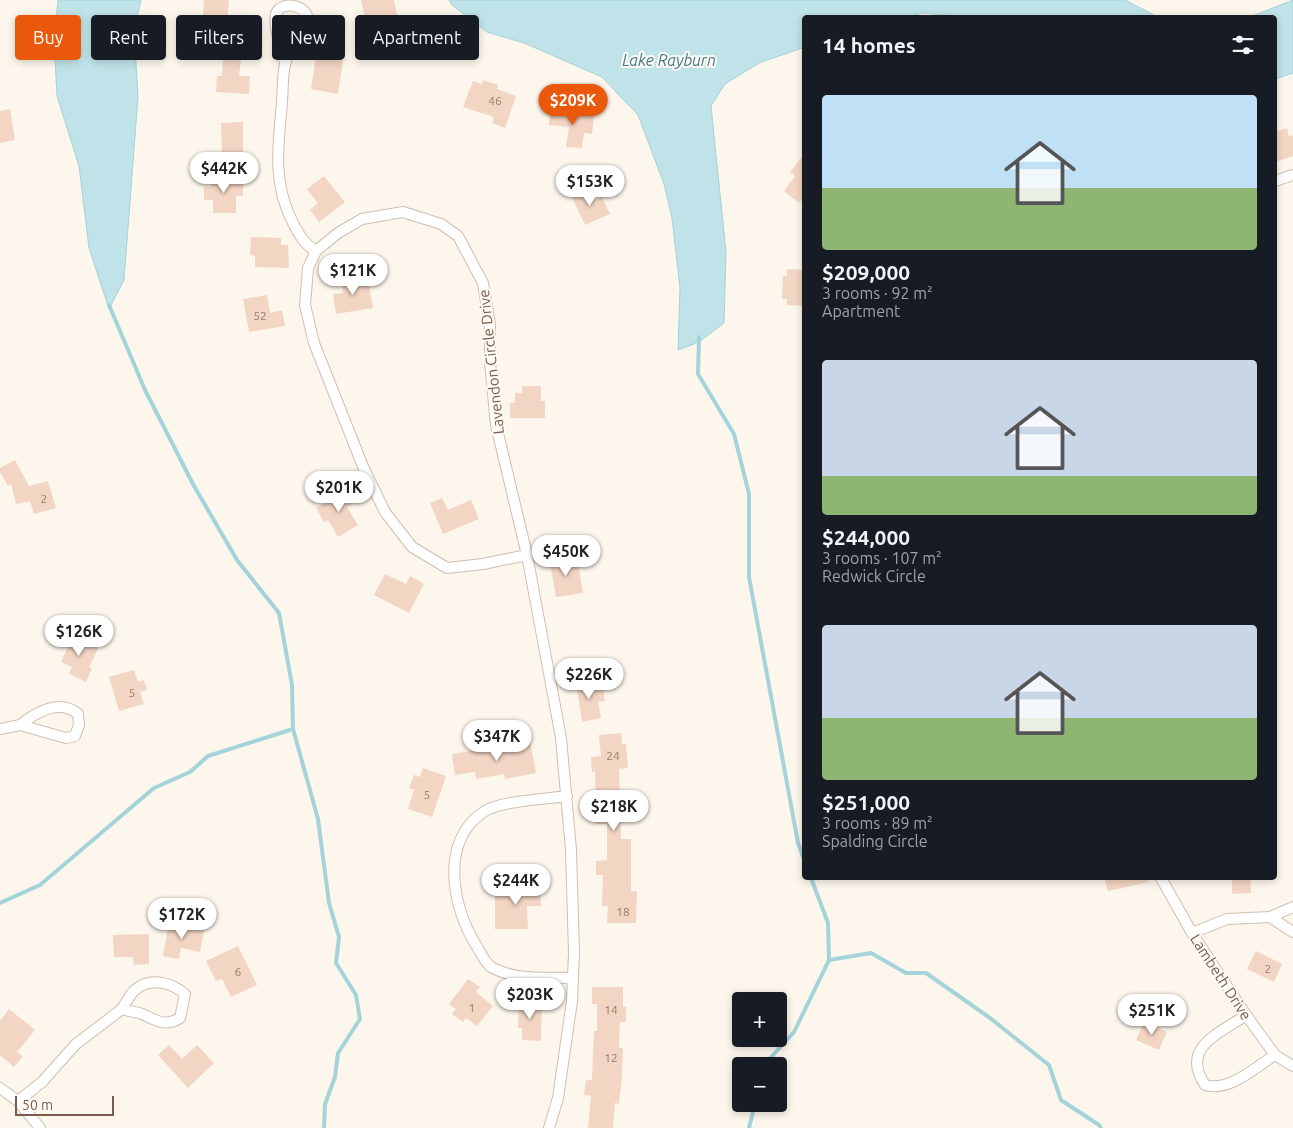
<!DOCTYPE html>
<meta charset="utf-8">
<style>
body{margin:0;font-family:Ubuntu,sans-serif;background:#242831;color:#f1f3f6;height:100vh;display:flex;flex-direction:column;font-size:19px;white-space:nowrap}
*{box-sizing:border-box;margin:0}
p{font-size:16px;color:#9ea1a6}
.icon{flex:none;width:28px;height:28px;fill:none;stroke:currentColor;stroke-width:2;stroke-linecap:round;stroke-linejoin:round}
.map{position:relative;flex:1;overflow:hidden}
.details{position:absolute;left:802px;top:15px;width:475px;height:865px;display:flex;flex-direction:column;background:#171b24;border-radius:5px;box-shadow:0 2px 8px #0003}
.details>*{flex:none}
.banner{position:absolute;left:15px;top:15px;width:475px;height:45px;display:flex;gap:10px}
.controls{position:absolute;left:732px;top:992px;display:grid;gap:10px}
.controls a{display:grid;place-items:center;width:55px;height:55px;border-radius:5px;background:#171b24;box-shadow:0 2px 8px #0003;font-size:25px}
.scale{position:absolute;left:15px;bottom:12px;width:99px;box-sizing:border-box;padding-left:5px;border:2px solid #7a5c4d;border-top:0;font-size:14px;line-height:18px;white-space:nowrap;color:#7a5c4d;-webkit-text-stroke:4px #fffaf3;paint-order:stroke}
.price{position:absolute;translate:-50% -42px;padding:0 11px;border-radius:18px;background:#fff;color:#222;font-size:16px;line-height:32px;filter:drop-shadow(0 1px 2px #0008)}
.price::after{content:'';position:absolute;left:50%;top:30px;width:15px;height:11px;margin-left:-8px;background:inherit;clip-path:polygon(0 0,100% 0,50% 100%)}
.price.active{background:#ea580c;color:#fff}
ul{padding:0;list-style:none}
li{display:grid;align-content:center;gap:10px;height:265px;padding:0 20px}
li span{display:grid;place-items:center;height:155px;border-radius:5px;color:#555}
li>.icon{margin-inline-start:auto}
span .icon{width:90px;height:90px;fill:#fffc;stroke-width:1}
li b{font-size:21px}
h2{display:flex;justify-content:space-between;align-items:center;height:60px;padding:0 20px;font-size:21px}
.pill{padding:0 18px;border-radius:5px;background:#171b24;box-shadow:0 2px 8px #0003;font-size:18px;line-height:45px}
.pill.active{background:#ea580c;color:#fff}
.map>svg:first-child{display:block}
.water{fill:#bfe3e8;stroke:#a5d3da}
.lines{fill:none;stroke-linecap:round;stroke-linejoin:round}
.stream{stroke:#a5d3da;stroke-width:4}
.building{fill:#f3d5c3}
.minor-casing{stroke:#d1beb0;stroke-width:12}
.minor{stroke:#fff;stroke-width:10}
.labels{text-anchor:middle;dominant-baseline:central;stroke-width:4;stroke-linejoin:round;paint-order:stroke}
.number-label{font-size:12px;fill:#987a6a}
.street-label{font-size:15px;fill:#7a5c4d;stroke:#fffaf3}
.water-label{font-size:16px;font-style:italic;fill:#437c86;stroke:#fffaf3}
</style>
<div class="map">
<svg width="1293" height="1128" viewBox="0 0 1293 1128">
<rect width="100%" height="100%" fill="#fdf6ec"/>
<g class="water">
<path d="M 58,0 L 141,0 L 134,30 L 138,97 L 124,280 L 109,309 L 89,248 L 79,166 L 57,96 L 54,41 Z"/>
<path d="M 449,0 L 1125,0 L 1158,17 L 975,18 L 923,13 L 900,18 L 805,18 L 805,47 L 759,63 L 725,84 L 711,106 L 726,252 L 724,323 L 699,342 L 678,350 L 680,288 L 672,218 L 664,184 L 638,115 L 602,77 L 524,43 L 487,32 L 452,5 Z"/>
<path d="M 1293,0 L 1293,73 L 1275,79 L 1275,18 L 1250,17 Z"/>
</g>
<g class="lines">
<g class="stream">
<path d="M 109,305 L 145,390 L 194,486 L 237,560 L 279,613 L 292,685 L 293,729 L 318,819 L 329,903 L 339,937 L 336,963 L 356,995 L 360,1019 L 338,1053 L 335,1077 L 325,1104 L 324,1128"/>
<path d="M 699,337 L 698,374 L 734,434 L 749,494 L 749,577 L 798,843 L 805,862"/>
<path d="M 0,903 L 40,885 L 154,788 L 190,772 L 208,756 L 293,729"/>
<path d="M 829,960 L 871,953 L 906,973 L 926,973 L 990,1018 L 1049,1065 L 1061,1100 L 1099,1125 L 1101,1128"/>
<path d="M 763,1066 L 794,1032 L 829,960 L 828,923 L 811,878"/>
<path d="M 749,1128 L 755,1104"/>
</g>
</g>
<g class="building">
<path d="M 204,0 L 229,0 L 227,24 L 233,25 L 232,35 L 202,33 Z"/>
<path d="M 361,0 L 394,0 L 401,33 L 370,40 Z"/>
<path d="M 316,56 L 343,60 L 338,94 L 311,89 Z"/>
<path d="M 223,58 L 241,59 L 239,76 L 250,76 L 249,94 L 216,92 L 217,76 L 222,76 Z"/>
<path d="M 483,80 L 498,85 L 497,89 L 516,96 L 505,128 L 492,123 L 494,117 L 463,107 L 473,81 L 482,84 Z"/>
<path d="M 10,109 L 15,140 L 0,143 L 0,111 Z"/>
<path d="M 550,110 L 594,116 L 592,134 L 584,133 L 582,148 L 566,147 L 569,127 L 549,125 Z"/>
<path d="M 243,122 L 243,153 L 222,153 L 221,123 Z"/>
<path d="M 1287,128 L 1289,137 L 1293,135 L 1293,156 L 1275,162 L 1275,132 Z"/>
<path d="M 805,153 L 805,196 L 799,203 L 784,191 L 795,176 L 790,172 Z"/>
<path d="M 324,176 L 345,202 L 319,222 L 310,210 L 318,203 L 307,189 Z"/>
<path d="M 243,177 L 243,196 L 236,196 L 236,213 L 213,213 L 213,200 L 204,200 L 204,187 L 211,187 L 211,178 Z"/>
<path d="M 590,189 L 595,200 L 602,197 L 610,214 L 585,225 L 572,197 Z"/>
<path d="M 251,237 L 281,238 L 281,245 L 288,245 L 289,268 L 255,267 L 255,256 L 250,255 Z"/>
<path d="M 787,269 L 805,270 L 805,306 L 787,305 L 787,299 L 782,299 L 783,276 L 787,276 Z"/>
<path d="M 365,275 L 366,286 L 369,286 L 373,308 L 336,314 L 333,294 L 343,293 L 341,279 Z"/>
<path d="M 267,295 L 270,313 L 282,310 L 285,326 L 249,332 L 243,299 Z"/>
<path d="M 522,386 L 541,386 L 541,401 L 545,401 L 545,418 L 510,418 L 510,403 L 515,403 L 515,393 L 522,393 Z"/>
<path d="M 15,460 L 29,486 L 48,481 L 56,508 L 34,514 L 30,501 L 16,504 L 11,484 L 8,486 L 0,472 L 0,468 Z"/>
<path d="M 349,489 L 356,502 L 347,507 L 358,525 L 338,537 L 328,520 L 324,522 L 316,508 Z"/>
<path d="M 442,498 L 448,510 L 471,500 L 479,519 L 443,534 L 430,503 Z"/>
<path d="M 577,558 L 583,593 L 556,597 L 550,562 Z"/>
<path d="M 385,574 L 406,584 L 410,576 L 424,584 L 409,613 L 374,595 Z"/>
<path d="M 75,631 L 84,635 L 82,641 L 98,649 L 89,667 L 92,668 L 86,682 L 69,674 L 72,667 L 61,662 Z"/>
<path d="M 134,670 L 138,682 L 144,680 L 147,690 L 140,692 L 144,704 L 119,711 L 109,677 Z"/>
<path d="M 594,679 L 596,690 L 603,689 L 605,701 L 598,702 L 601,718 L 582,722 L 576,682 Z"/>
<path d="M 621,733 L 622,744 L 626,744 L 628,768 L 619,769 L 621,839 L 631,839 L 631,891 L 637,891 L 636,923 L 607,923 L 608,906 L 602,906 L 603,875 L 596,875 L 596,861 L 607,860 L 607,824 L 596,824 L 595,771 L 592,772 L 591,757 L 601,756 L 599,735 Z"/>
<path d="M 530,742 L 536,773 L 505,779 L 504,774 L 476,779 L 475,772 L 455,775 L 452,754 Z"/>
<path d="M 423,768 L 446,776 L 432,817 L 408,809 L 414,790 L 409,788 L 414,775 L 420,777 Z"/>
<path d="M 1104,878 L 1148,878 L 1149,882 L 1108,891 Z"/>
<path d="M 1232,878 L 1250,878 L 1251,893 L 1232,894 Z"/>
<path d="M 540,882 L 541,906 L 527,906 L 528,929 L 495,929 L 495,894 L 513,894 L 513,887 L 523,887 L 523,883 Z"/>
<path d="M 169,923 L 204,930 L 200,952 L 181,948 L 179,959 L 163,956 Z"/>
<path d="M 149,934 L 149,964 L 134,965 L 133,957 L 114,957 L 113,935 Z"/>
<path d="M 238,946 L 257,985 L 231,997 L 222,979 L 216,981 L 206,961 Z"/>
<path d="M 1256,951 L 1282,964 L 1274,982 L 1247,969 Z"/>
<path d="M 468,979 L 480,987 L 476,992 L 493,1006 L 477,1026 L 466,1018 L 463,1022 L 452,1014 L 456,1009 L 449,1004 Z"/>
<path d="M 592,987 L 623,987 L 623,1007 L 626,1007 L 626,1022 L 620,1022 L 619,1048 L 623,1048 L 622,1077 L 619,1104 L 615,1103 L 613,1128 L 588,1128 L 591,1096 L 584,1095 L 586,1080 L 592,1080 L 594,1031 L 597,1031 L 597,1004 L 592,1004 Z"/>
<path d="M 519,1000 L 542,1001 L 541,1041 L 522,1040 L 522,1028 L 518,1028 Z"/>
<path d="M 9,1009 L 35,1030 L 17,1052 L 23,1056 L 14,1067 L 0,1055 L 0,1021 Z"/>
<path d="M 1144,1022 L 1167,1032 L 1159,1050 L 1136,1040 Z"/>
<path d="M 169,1045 L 182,1059 L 197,1045 L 214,1063 L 188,1088 L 158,1055 Z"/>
</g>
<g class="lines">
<defs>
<g id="minor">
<path d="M 285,63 C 282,47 273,30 276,14 C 280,0 309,4 308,22 C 308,35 298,38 292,47 C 289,50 287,57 286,61 C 282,73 283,89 282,102 C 278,147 272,184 294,225 C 300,236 305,245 316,251"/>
<path d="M 1275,181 L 1293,175"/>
<path d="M 527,555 L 483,564 L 447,568 L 412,547 L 385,512 L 364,469 L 314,343 L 305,305 L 308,268 L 316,251 L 338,233 L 362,219 L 403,212 L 441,224 L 458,236 L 483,283 L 490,324 L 490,362 L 496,425 L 527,555 L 561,738 L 571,850 L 574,953 L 572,1001 L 558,1098 L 549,1128"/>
<path d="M 0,729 L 20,725 L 66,738 L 75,736 L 79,725 L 78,714 C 60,698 35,713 20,725"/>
<path d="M 567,796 C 546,799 501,801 485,811 C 439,840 452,907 476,945 C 480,951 485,963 491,967 C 516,981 545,977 573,978"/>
<path d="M 1161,878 L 1192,933 L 1246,1015 L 1275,1055 L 1293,1066"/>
<path d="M 1270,917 L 1293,932"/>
<path d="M 1192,933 L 1227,919 L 1270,917 L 1293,907"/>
<path d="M 1246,1015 C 1219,1034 1180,1047 1205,1085 C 1230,1092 1254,1068 1275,1055"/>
<path d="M 0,1088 L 18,1101 L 40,1128"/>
<path d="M 18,1101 L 42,1082 L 76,1044 L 122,1009 C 128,1011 136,1012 142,1014 C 157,1021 165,1027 180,1018 L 185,994 C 172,983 150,976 135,990 C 130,994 126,1003 122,1009"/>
</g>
</defs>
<use href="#minor" class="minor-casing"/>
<use href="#minor" class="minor"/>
</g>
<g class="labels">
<g class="number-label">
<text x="495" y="100">46</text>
<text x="260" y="315">52</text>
<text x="44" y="498">2</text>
<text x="132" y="692">5</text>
<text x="613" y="755">24</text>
<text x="427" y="794">5</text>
<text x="623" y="911">18</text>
<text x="1268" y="968">2</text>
<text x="238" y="971">6</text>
<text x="472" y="1007">1</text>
<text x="611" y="1009">14</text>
<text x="611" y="1057">12</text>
</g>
<g class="street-label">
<text transform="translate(491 362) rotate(-96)">Lavendon Circle Drive</text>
<text transform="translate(1221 977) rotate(57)">Lambeth Drive</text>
</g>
<g class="water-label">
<text x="669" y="60">Lake Rayburn</text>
</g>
</g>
</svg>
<div class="controls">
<a>+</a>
<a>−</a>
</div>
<div class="scale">50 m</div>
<b class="price active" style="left:573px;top:126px">$209K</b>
<b class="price" style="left:224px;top:194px">$442K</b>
<b class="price" style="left:590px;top:207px">$153K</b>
<b class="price" style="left:353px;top:296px">$121K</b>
<b class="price" style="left:339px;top:513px">$201K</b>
<b class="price" style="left:566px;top:577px">$450K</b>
<b class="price" style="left:79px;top:657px">$126K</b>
<b class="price" style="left:589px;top:700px">$226K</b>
<b class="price" style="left:497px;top:762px">$347K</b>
<b class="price" style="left:614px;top:832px">$218K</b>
<b class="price" style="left:516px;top:906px">$244K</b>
<b class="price" style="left:182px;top:940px">$172K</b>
<b class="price" style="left:530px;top:1020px">$203K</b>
<b class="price" style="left:1152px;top:1036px">$251K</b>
<div class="banner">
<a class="pill active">Buy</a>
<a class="pill">Rent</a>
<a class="pill">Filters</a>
<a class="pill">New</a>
<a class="pill">Apartment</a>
</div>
<section class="details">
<h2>14 homes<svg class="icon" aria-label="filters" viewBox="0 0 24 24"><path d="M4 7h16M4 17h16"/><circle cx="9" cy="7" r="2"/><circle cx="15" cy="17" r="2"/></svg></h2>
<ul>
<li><span style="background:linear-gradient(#bfe0f5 60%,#8fb573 0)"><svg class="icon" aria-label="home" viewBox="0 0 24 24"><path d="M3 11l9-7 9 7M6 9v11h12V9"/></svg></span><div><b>$209,000</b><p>3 rooms · 92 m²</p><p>Apartment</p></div></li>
<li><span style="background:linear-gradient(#c9d6e8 75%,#8fb573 0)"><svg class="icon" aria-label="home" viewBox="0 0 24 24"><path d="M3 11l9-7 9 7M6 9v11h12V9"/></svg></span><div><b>$244,000</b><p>3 rooms · 107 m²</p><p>Redwick Circle</p></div></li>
<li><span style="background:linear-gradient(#c9d6e8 60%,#8fb573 0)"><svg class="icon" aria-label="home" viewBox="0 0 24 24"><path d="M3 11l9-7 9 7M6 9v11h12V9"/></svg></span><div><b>$251,000</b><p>3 rooms · 89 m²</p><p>Spalding Circle</p></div></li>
</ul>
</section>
</div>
